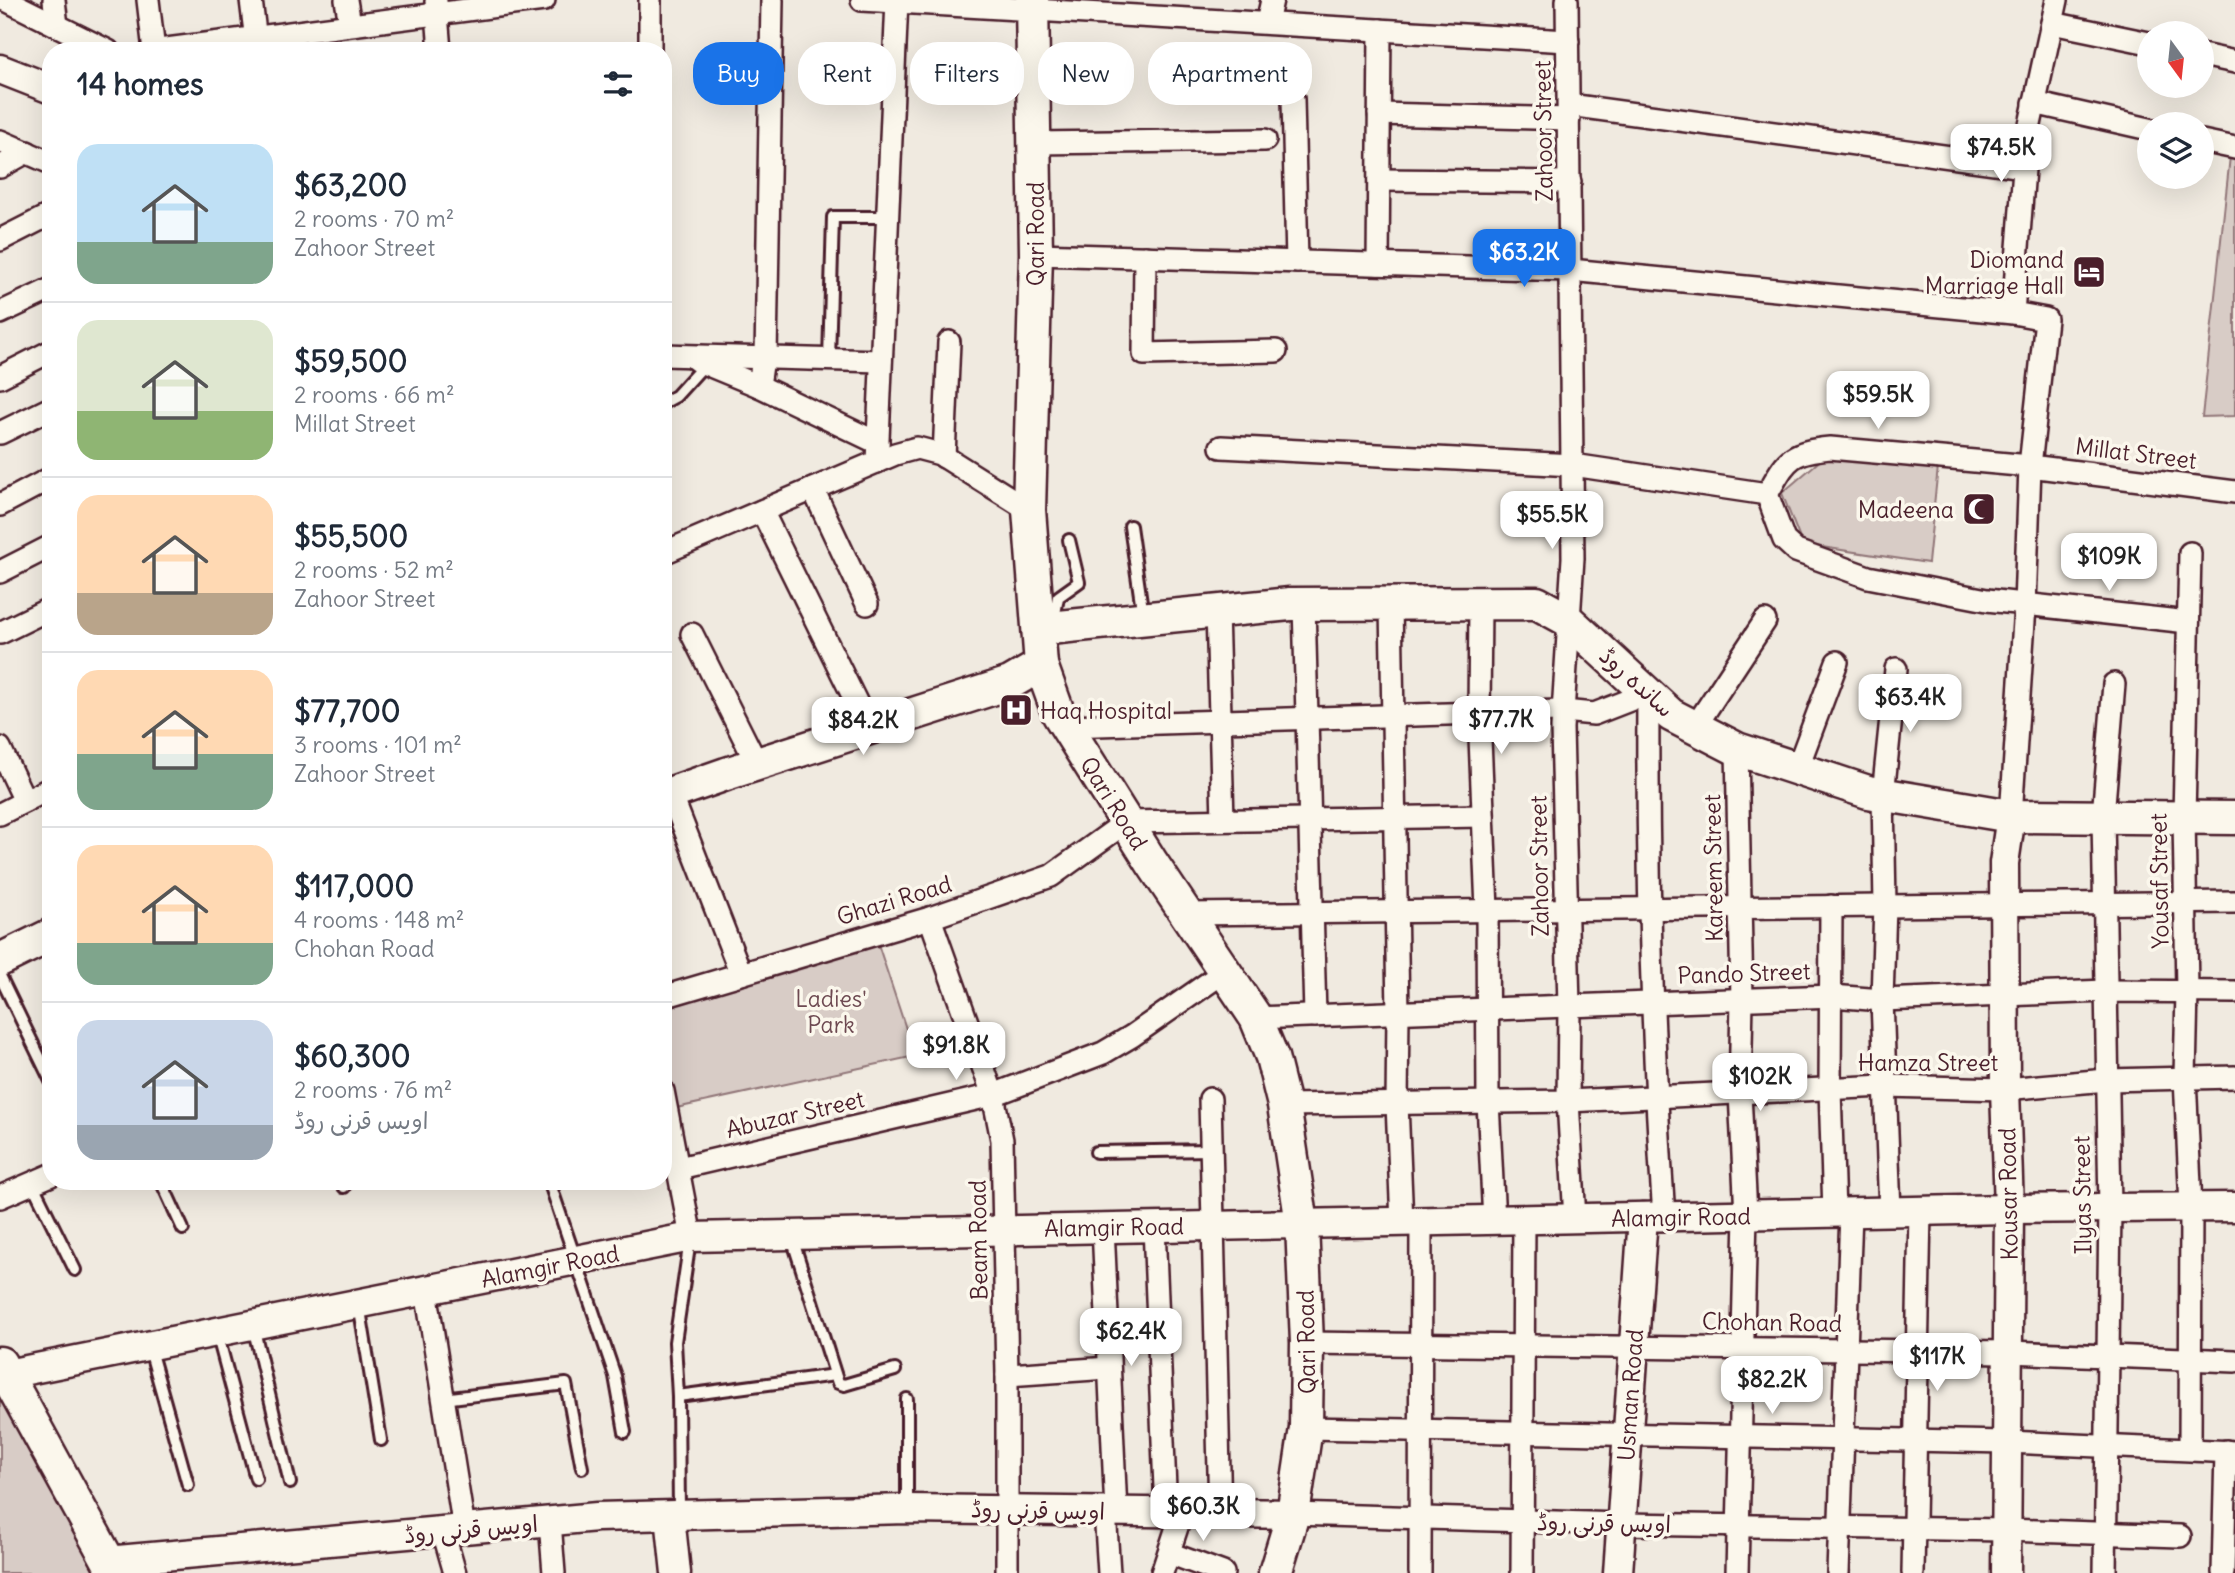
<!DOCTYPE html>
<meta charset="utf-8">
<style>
body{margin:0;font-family:Delius,"Playpen Sans Arabic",sans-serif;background:#f2f2f3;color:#1f2937;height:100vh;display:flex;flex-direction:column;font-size:26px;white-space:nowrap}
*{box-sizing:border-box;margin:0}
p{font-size:23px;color:#747a83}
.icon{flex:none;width:38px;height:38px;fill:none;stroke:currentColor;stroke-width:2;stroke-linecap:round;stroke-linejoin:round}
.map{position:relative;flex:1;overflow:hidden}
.side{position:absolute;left:42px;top:42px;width:630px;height:1148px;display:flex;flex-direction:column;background:#fff;border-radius:28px;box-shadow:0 7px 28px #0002}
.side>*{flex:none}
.hud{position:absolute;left:693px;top:42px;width:665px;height:63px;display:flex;gap:14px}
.needle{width:46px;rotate:165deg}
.tools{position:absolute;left:2137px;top:21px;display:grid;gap:14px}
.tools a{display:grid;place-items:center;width:77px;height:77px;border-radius:50%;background:#fff;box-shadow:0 7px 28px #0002;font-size:35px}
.price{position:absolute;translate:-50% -60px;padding:0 16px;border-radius:14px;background:#fff;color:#222;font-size:23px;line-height:46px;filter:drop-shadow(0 2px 4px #0008)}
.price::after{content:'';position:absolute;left:50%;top:42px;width:21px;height:16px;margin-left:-10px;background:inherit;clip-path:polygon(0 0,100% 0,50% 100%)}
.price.on{background:#1a73e8;color:#fff}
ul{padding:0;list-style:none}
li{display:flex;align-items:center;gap:21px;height:175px;padding:0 35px}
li+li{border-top:2px solid #e0e1e3}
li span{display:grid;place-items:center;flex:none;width:196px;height:140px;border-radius:21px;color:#555}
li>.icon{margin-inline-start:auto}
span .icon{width:84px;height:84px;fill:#fffc;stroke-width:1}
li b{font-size:30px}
h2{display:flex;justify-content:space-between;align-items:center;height:84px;padding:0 35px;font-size:30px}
.chip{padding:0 24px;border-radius:28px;background:#fff;box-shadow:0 7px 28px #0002;font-size:24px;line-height:63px}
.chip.on{background:#1a73e8;color:#fff}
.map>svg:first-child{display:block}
.green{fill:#d8ccc6;stroke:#917678;stroke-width:2}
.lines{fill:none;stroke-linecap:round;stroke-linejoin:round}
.service-casing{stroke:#4a1f2b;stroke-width:16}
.minor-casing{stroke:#4a1f2b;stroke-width:26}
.tertiary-casing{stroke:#4a1f2b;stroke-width:33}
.secondary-casing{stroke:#4a1f2b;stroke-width:37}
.service{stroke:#fbf7ec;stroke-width:10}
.minor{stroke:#fbf7ec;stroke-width:21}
.tertiary{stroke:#fbf7ec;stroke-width:28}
.secondary{stroke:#fbf7ec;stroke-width:32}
.labels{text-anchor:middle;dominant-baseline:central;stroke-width:7;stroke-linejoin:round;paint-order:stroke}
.street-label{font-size:23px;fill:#4a1f2b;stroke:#fbf7ec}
.poi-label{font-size:23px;fill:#4a1f2b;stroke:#fbf7ec;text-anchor:end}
.park-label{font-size:23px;fill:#6e4a52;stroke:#fbf7ec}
</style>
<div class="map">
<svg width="2235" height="1573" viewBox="0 0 2235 1573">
<rect width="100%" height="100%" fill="#f0eae0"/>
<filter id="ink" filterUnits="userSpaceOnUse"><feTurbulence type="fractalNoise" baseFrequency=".0143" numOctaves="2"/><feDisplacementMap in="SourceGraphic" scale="14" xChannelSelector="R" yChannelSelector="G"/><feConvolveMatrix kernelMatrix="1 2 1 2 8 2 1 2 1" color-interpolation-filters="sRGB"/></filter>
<g filter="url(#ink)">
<g class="green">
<path d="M 2231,147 L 2235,148 L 2235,416 L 2202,417 Z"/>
<path d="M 1823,458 L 1938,467 L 1928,563 L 1802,544 L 1782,493 Z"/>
<path d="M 875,935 L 915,1056 L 667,1110 L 663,1091 L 663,997 Z"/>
<path d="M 0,1363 L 115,1573 L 0,1573 Z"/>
</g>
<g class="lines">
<defs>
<g id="service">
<path d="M 829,360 L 833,217 L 887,217"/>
<path d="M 663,403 L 676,396 L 705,364"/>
<path d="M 1130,526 L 1143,616"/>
<path d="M 1053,625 L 1058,597 L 1079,582 L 1069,540"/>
<path d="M 0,976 L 51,1081"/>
<path d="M 1096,1152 L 1211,1150"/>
<path d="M 161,1181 L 183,1229"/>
<path d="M 343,1181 L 344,1187"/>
<path d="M 549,1181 L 615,1376 L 625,1432"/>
<path d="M 32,1183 L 75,1270"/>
<path d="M 791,1235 L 838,1383 L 844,1385 L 895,1370"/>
<path d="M 359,1304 L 381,1440"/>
<path d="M 253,1326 L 290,1483"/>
<path d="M 217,1333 L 256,1479"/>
<path d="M 149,1346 L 188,1485"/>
<path d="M 678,1396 L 835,1375"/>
<path d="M 443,1399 L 566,1384 L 582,1468"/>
<path d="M 907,1399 L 907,1507"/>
<path d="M 679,1513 L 678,1396 L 675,1342 L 690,1240"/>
</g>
<g id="minor">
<path d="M 6,0 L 108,51"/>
<path d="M 54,0 L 57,26"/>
<path d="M 148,0 L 154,51"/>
<path d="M 251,0 L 257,49"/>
<path d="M 346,0 L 350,24"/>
<path d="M 650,0 L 650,51"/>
<path d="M 862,0 L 1568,41"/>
<path d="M 1567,0 L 1573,558 L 1562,728 L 1569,1007 L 1568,1101 L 1575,1219"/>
<path d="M 436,1 L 440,51"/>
<path d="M 1267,23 L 1272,0"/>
<path d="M 2052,23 L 2149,43"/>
<path d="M 151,51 L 544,0"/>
<path d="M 2202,55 L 2235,62"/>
<path d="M 1293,99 L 1297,262"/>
<path d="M 2034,103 L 2149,129"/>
<path d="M 1569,105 L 2024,167"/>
<path d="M 1379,114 L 1569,119"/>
<path d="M 0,141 L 51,163"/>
<path d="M 2202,141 L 2235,148"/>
<path d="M 1035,143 L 1265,140"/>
<path d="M 0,167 L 27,152"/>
<path d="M 1379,180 L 1570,182"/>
<path d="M 0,240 L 51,214"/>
<path d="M 1036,254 L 1570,270 L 2013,313"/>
<path d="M 1145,257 L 1144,354 L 1276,351"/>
<path d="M 1378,264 L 1380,30"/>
<path d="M 0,313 L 51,289"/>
<path d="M 663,355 L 881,361"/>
<path d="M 763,358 L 759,386 L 878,443"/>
<path d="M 766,358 L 772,0"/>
<path d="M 696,360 L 759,386"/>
<path d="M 0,377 L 51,351"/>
<path d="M 0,433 L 51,408"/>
<path d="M 1221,447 L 1573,465 L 1767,494 L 1784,540 L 1796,551 L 1868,577 L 1987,600 L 2188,622"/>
<path d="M 944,457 L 949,342"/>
<path d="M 877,462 L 897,0"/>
<path d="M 813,489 L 867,604"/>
<path d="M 1767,494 C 1787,460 1788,452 1830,448 L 2030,466 L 2235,492"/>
<path d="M 0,505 L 51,478"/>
<path d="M 762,511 L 869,728"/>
<path d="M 663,553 L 895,454 L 917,448 L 940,454 L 1029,510"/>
<path d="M 2190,553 L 2184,817 L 2187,991 L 2185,1077 L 2191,1207 L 2190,1449"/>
<path d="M 0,572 L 51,546"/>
<path d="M 1304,604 L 1315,1016"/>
<path d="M 1391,604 L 1398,1013 L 1397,1104 L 1402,1223"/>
<path d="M 1480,604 L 1479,713 L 1487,910 L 1488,1102 L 1494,1221"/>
<path d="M 1217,611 L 1223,820"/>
<path d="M 0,633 L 51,608"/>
<path d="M 692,634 L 757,764"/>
<path d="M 1066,726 L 1479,713 L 1563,711 L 1594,714 L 1648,693 C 1647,868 1652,1043 1664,1217"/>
<path d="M 1695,727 L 1765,621"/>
<path d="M 0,748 L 25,801"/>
<path d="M 1737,749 L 1742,1000 L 1740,1093 L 1746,1215 L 1737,1573"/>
<path d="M 1797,769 L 1837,662"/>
<path d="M 671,794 L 741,974"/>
<path d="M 0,814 L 51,788"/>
<path d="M 2011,816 L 2025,606 L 2030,466 L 2046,319 L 2013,313 L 2026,143 L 2057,0"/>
<path d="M 1831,906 L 1830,1089 L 1834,1213"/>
<path d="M 1186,914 L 2235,902"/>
<path d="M 930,918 L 993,1095 L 1002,1140 L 1007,1375 L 1007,1573"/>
<path d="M 663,997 L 930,918 L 1051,876 L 1126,822 L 1483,816"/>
<path d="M 1256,1018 L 1832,996 L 1882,1000 L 2106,991 L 2235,992"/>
<path d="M 663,1091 L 691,1237"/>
<path d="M 1210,1099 L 1220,1513"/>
<path d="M 1284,1105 L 1568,1101 L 1885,1086 L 2005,1089 L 2107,1080 L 2235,1077"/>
<path d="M 679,1168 L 993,1095 L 1103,1053 L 1132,1036 L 1224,972"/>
<path d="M 0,1197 L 51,1175"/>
<path d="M 1890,1212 L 1882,1000 L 1885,905 L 1883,795 L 1896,669"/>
<path d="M 1103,1227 L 1116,1512"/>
<path d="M 1154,1227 L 1166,1512"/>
<path d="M 426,1290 L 464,1529"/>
<path d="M 1307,1343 L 2008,1352 L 2235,1361"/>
<path d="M 1007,1375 L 1109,1368"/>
<path d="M 1306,1428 L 2007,1442 L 2235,1452"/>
<path d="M 1105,1511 L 1109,1573"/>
<path d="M 1293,1514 L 1621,1524 L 2006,1530 L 2180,1536"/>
<path d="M 550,1522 L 554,1573"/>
<path d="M 443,1531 L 455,1573"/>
<path d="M 1169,1553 L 1223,1573"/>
<path d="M 1162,1573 L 1182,1512"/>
<path d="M 1420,1573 L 1421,1222"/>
<path d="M 1522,1573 L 1524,1220"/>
<path d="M 1838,1573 L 1851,1213"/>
<path d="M 1913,1573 L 1920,1211"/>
<path d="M 2105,1573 L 2110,1208 L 2103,816 L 2114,684"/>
<path d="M 2223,1573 L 2226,1451"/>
</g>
<g id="tertiary">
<path d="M 0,69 L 51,89"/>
<path d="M 7,1374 L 691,1237 L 2009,1209 L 2235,1207"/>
<path d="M 670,1516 L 676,1573"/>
<path d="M 107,1561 L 597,1517 L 907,1509 L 1293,1514"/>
<path d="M 1618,1573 L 1643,1217"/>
<path d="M 2006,1573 L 2009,1209 L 2005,1089 L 2004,863 L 2011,816"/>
</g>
<g id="secondary">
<path d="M 1032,0 L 1036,254 L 1029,510 L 1041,665 L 1059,715 L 1152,863 L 1256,1018 L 1272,1057 L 1284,1105 L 1302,1224 L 1307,1343 L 1306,1428 L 1293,1514 L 1275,1573"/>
<path d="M 1039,629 L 1290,604 L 1537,603 L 1568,620 L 1671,715 L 1737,749 L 1868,792 L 2011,816 L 2235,818"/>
<path d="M 663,796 L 726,774 L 1010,683 L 1041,665"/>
<path d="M 0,960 L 51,935"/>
<path d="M 0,1363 L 115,1573"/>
</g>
</defs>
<use href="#service" class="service-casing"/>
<use href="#minor" class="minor-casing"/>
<use href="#tertiary" class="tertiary-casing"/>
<use href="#secondary" class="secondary-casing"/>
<use href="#service" class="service"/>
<use href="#minor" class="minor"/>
<use href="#tertiary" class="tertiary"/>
<use href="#secondary" class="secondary"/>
</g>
</g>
<defs>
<symbol id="hotel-square" viewBox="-11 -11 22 22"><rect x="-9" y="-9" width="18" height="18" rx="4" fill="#4a1f2b" stroke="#fbf7ec"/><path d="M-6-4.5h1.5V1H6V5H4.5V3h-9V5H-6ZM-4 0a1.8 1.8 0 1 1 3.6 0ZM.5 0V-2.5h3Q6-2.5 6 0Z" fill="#fff"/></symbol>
<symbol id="mosque-square" viewBox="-11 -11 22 22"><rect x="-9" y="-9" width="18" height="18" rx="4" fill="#4a1f2b" stroke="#fbf7ec"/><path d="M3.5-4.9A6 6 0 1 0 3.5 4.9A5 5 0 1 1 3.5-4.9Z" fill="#fff"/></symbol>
<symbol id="hospital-square" viewBox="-11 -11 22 22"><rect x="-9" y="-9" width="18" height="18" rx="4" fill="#4a1f2b" stroke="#fbf7ec"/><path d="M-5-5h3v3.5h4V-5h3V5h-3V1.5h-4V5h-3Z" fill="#fff"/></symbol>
</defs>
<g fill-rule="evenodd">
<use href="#hotel-square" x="2070" y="253" width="38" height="38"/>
<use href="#mosque-square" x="1960" y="490" width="38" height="38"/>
<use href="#hospital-square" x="997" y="691" width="38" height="38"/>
</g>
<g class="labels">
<g class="street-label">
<text transform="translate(1543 131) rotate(-91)">Zahoor Street</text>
<text transform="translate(1035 234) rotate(-90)">Qari Road</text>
<text transform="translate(2136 453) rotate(7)">Millat Street</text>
<text transform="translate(1637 682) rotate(42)">ساندہ روڈ</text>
<text transform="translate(1114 803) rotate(58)">Qari Road</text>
<text transform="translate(1539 866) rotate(-91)">Zahoor Street</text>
<text transform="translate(1713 868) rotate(-91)">Kareem Street</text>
<text transform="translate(2159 881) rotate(-91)">Yousaf Street</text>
<text transform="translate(894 900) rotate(-17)">Ghazi Road</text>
<text transform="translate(1744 973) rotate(-2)">Pando Street</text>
<text x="1928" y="1062">Hamza Street</text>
<text transform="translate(795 1114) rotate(-13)">Abuzar Street</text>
<text transform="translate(2008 1194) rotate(-91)">Kousar Road</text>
<text transform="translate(2082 1195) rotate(-91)">Ilyas Street</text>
<text transform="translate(1681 1217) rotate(-1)">Alamgir Road</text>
<text transform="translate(1114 1227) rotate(-1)">Alamgir Road</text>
<text transform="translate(978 1240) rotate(-91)">Beam Road</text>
<text transform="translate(550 1266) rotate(-11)">Alamgir Road</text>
<text transform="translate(1772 1322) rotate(1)">Chohan Road</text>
<text transform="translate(1306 1342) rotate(-91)">Qari Road</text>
<text transform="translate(1630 1395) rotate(-86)">Usman Road</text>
<text transform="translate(1038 1510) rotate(1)">اویس قرنی روڈ</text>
<text transform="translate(1604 1523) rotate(1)">اویس قرنی روڈ</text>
<text transform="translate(471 1529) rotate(-5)">اویس قرنی روڈ</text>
</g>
<g class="poi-label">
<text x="2064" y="259">Diomand<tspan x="2064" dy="26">Marriage Hall</tspan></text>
<text x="1954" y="509">Madeena</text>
<text x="1040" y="710" text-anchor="start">Haq Hospital</text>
</g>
<g class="park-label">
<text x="831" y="998">Ladies'<tspan x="831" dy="26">Park</tspan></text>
</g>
</g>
</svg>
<div class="tools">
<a><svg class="needle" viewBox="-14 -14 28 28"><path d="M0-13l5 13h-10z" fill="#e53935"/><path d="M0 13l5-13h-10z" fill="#747a83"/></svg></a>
<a><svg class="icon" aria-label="layers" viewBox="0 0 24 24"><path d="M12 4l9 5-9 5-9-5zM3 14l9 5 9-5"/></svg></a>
</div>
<b class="price" style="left:2001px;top:184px">$74.5K</b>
<b class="price on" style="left:1524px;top:289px">$63.2K</b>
<b class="price" style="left:1878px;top:431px">$59.5K</b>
<b class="price" style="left:1552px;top:551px">$55.5K</b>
<b class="price" style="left:2109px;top:593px">$109K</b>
<b class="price" style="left:1910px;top:734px">$63.4K</b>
<b class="price" style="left:1501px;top:756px">$77.7K</b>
<b class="price" style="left:863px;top:757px">$84.2K</b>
<b class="price" style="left:956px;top:1082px">$91.8K</b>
<b class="price" style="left:1760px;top:1113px">$102K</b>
<b class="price" style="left:1131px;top:1368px">$62.4K</b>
<b class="price" style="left:1937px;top:1393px">$117K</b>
<b class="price" style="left:1772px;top:1416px">$82.2K</b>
<b class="price" style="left:1203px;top:1543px">$60.3K</b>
<div class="hud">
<a class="chip on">Buy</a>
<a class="chip">Rent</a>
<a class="chip">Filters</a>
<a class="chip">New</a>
<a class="chip">Apartment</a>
</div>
<section class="side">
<h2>14 homes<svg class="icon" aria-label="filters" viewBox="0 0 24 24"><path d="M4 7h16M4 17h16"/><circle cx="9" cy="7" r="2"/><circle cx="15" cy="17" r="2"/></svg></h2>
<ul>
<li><span style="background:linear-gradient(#bfe0f5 70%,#7fa58c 0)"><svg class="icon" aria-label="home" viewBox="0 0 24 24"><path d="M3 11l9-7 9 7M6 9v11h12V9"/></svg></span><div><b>$63,200</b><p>2 rooms · 70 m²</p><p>Zahoor Street</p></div></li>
<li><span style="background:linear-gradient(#dfe7d0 65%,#8fb573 0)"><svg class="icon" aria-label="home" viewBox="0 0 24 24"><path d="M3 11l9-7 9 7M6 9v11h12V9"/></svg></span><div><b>$59,500</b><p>2 rooms · 66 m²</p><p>Millat Street</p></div></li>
<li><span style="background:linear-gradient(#ffd9b3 70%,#b9a48a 0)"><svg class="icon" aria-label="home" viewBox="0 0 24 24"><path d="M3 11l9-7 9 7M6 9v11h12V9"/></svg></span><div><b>$55,500</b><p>2 rooms · 52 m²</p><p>Zahoor Street</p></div></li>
<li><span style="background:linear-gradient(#ffd9b3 60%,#7fa58c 0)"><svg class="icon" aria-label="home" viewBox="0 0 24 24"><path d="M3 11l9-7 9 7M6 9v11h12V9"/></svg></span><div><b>$77,700</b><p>3 rooms · 101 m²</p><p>Zahoor Street</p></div></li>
<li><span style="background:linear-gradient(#ffd9b3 70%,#7fa58c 0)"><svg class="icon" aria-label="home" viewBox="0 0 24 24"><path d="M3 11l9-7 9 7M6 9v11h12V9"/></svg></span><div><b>$117,000</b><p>4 rooms · 148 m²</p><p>Chohan Road</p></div></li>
<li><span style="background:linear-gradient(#c9d6e8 75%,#9aa5b1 0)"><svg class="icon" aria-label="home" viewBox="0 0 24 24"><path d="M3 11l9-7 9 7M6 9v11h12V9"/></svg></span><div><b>$60,300</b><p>2 rooms · 76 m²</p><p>اویس قرنی روڈ</p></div></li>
</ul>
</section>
</div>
